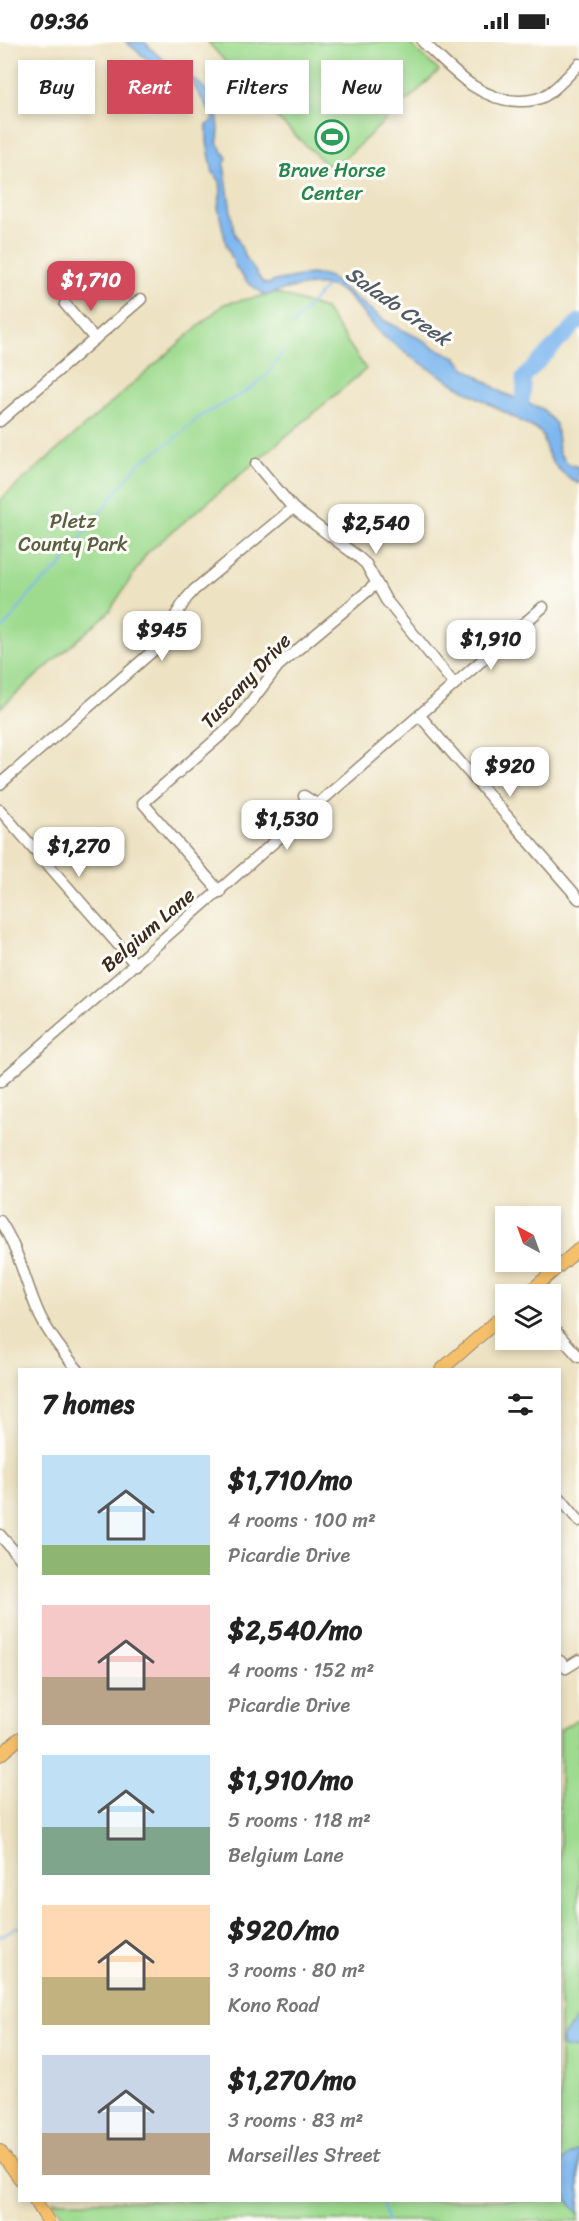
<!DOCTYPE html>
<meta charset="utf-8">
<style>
body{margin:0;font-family:Sriracha,sans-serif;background:#f2f2f2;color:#222;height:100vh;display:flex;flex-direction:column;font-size:22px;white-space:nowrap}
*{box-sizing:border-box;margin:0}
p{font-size:20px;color:#767676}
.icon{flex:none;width:33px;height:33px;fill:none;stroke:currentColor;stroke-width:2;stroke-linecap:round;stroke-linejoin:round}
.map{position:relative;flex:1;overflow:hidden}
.sheet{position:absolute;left:18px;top:1326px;width:543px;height:834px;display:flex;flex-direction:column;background:#fff;border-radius:0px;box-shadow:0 3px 9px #0003}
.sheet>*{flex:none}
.top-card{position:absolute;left:18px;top:18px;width:543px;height:54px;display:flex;gap:12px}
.needle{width:39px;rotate:319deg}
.fabs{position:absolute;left:495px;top:1164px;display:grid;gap:12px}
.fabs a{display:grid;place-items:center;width:66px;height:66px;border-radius:0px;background:#fff;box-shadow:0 3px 9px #0003;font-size:30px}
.price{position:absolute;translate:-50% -51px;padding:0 14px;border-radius:12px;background:#fff;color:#222;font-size:20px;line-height:39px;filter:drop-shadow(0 2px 3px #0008)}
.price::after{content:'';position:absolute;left:50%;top:36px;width:18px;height:14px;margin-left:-9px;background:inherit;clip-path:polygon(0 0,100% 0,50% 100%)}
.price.active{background:#d1495b;color:#fff}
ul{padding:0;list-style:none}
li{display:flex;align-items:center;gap:18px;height:150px;padding:0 24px}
li span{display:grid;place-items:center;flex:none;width:168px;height:120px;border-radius:0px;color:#555}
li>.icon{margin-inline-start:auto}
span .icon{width:72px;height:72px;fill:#fffc;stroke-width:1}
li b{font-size:26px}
h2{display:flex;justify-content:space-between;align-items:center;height:72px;padding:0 24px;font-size:26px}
.tag{padding:0 21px;border-radius:0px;background:#fff;box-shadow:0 3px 9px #0003;font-size:21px;line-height:54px}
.tag.active{background:#d1495b;color:#fff}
.status{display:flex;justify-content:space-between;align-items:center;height:42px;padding:0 30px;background:#fff;direction:ltr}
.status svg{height:16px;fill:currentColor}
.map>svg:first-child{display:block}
.green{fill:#9edb8f;stroke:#6c8256;stroke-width:1.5}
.water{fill:#7eb7ef;stroke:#5c7086;stroke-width:1.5}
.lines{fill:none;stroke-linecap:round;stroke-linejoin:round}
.stream{stroke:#7eb7ef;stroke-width:2}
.river{stroke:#7eb7ef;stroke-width:15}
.minor-casing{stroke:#948670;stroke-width:13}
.major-casing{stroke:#948670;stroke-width:14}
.minor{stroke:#fff;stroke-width:10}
.major{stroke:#f6c06b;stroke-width:12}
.labels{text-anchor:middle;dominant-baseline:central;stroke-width:6;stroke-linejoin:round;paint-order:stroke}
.leisure-label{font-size:20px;fill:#27864d;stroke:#fdfcf7}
.park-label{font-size:20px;fill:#595f40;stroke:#fdfcf7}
.street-label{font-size:20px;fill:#3b2a1e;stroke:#fdfcf7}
.water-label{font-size:21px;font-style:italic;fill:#525b67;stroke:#fdfcf7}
</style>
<div class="status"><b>09:36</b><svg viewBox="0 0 49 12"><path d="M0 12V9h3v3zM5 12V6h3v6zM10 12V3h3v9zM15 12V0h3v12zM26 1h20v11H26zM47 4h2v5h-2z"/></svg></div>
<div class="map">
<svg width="579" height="2179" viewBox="0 0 579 2179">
<rect width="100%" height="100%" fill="#fdfcf7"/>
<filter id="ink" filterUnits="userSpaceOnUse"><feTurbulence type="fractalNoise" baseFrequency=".0167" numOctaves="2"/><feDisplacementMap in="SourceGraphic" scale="12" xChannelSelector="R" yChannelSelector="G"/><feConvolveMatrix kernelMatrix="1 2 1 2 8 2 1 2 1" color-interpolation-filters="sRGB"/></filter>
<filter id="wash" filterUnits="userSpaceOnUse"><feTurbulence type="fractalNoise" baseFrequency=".008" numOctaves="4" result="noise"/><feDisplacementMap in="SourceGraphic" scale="24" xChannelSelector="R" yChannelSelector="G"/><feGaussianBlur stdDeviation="1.35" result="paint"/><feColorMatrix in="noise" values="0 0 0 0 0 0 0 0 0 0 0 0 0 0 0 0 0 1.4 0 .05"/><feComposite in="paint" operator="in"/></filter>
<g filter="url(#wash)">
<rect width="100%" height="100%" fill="#ede2c2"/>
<g class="green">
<path d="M 208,0 L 408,0 L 439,29 L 332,128 L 262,62 Z"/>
<path d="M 275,251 L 325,267 L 366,327 L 147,511 L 109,570 L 0,666 L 0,458 L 224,262 Z"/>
<path d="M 579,1676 L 579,2179 L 67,2179 L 53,2159 L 560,2158 L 560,1688 Z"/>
</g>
<g class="water">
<path d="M 126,0 L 145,0 C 154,11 167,21 178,28 C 186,33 196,37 202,44 C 216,57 222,84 217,101 L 227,116 L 224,123 L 234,190 L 246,216 L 263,241 L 269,242 L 275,239 L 310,232 L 328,234 L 385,279 L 427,300 L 431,304 L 456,315 L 463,324 L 503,351 L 542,367 L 556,382 L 559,411 L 568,422 L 579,425 L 579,442 C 565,434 550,422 546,406 C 543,398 545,395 539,389 C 485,360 430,331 382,293 C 368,281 352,252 334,245 C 316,239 282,247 266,254 L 247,240 L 236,226 L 226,202 L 218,165 L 221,150 L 220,139 L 213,131 L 207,100 L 207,83 L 212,79 L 213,75 L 192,40 L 171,41 L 167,39 L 147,17 Z"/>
<path d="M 579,1974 L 579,2007 L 564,2005 L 561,2001 L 562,1996 Z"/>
<path d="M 579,2107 L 579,2172 C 560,2151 545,2122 579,2107 Z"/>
</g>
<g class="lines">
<g class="stream">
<path d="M 293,283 L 326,244"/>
<path d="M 0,589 L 12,576 L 32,549 L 61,524 L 74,504 L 138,422 L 173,398 L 201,374 L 247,349 L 267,333 L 278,318 L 283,308"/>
<path d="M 0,1895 L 16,1885 L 20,1886"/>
<path d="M 381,2158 L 388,2179"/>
</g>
<path class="river" d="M 521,367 L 524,346 L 523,336 L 579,279"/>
</g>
</g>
<g filter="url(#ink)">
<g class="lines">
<defs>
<g id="minor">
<path d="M 423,0 C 450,25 478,59 519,59 C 530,59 540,58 549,51 C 560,43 570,32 579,22"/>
<path d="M 65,262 L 95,297"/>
<path d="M 0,379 L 141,257"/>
<path d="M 256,422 L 293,466 L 357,514 L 366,522 L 386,558 L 454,642"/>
<path d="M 420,674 L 579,857"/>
<path d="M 0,742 L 154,608 L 186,557 L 194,548 L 293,466"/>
<path d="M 304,754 L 318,763"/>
<path d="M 0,768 L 136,923"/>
<path d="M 220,850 L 143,761 L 235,681 L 278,624 L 376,542"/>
<path d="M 0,1040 L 543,565"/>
<path d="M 0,1179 C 20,1209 25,1242 40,1274 C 50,1294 64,1311 78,1328"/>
<path d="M 550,1283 L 579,1315"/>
<path d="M 560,1456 L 579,1479"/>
<path d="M 0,1493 L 20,1516"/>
<path d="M 560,1619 L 566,1626 L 579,1618"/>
</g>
<g id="major">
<path d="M 527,1252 L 579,1207"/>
<path d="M 441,1328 L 506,1271"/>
<path d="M 0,1713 L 20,1696"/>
<path d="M 0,2109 L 20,2137"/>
<path d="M 35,2158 L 48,2179"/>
</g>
</defs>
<use href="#minor" class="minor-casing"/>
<use href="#major" class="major-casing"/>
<use href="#minor" class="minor"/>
<use href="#major" class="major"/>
</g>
</g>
<defs>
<symbol id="stadium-ring" viewBox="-11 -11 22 22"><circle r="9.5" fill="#fdfcf7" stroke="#2e9e5b" stroke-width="1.5"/><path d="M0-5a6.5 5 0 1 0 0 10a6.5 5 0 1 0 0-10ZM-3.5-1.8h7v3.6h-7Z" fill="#2e9e5b"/></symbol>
</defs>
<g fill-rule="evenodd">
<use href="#stadium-ring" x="313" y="76" width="38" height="38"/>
</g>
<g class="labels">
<g class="leisure-label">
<text x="332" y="128">Brave Horse<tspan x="332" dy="23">Center</tspan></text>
</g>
<g class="park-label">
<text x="73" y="479">Pletz<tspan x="73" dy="23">County Park</tspan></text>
</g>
<g class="street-label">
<text transform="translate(246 639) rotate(-47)">Tuscany Drive</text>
<text transform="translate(148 888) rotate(-41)">Belgium Lane</text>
</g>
<g class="water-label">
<text transform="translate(398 264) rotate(35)">Salado Creek</text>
</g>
</g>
</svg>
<div class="fabs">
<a><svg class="needle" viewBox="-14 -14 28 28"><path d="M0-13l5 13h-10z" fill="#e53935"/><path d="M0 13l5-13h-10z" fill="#767676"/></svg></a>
<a><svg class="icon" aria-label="layers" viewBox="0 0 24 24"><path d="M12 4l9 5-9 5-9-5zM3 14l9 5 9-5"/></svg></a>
</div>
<b class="price active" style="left:91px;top:270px">$1,710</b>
<b class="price" style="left:376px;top:513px">$2,540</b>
<b class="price" style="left:162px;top:620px">$945</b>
<b class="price" style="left:491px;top:629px">$1,910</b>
<b class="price" style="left:510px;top:756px">$920</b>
<b class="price" style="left:287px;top:809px">$1,530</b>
<b class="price" style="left:79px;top:836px">$1,270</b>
<div class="top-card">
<a class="tag">Buy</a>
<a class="tag active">Rent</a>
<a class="tag">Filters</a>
<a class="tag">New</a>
</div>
<section class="sheet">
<h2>7 homes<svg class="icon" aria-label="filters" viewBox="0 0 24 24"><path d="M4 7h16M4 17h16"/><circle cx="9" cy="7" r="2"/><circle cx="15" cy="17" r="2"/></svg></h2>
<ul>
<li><span style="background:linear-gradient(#bfe0f5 75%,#8fb573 0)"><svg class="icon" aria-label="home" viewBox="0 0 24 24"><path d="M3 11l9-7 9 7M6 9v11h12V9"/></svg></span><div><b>$1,710/mo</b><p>4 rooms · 100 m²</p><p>Picardie Drive</p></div></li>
<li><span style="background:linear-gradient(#f6c9c9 60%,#b9a48a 0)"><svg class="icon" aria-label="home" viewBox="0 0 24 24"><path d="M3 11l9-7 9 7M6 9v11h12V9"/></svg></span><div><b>$2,540/mo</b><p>4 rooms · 152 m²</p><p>Picardie Drive</p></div></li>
<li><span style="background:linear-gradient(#bfe0f5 60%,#7fa58c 0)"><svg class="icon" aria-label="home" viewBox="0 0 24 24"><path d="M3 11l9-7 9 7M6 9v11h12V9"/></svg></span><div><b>$1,910/mo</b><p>5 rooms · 118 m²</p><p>Belgium Lane</p></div></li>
<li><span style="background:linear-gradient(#ffd9b3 60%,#c2b280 0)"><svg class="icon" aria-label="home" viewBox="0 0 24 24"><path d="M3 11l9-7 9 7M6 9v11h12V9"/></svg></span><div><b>$920/mo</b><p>3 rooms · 80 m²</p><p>Kono Road</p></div></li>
<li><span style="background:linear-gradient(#c9d6e8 65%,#b9a48a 0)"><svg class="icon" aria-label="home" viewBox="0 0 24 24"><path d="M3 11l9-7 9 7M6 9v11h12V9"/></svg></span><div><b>$1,270/mo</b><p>3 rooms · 83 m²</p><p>Marseilles Street</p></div></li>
</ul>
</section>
</div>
